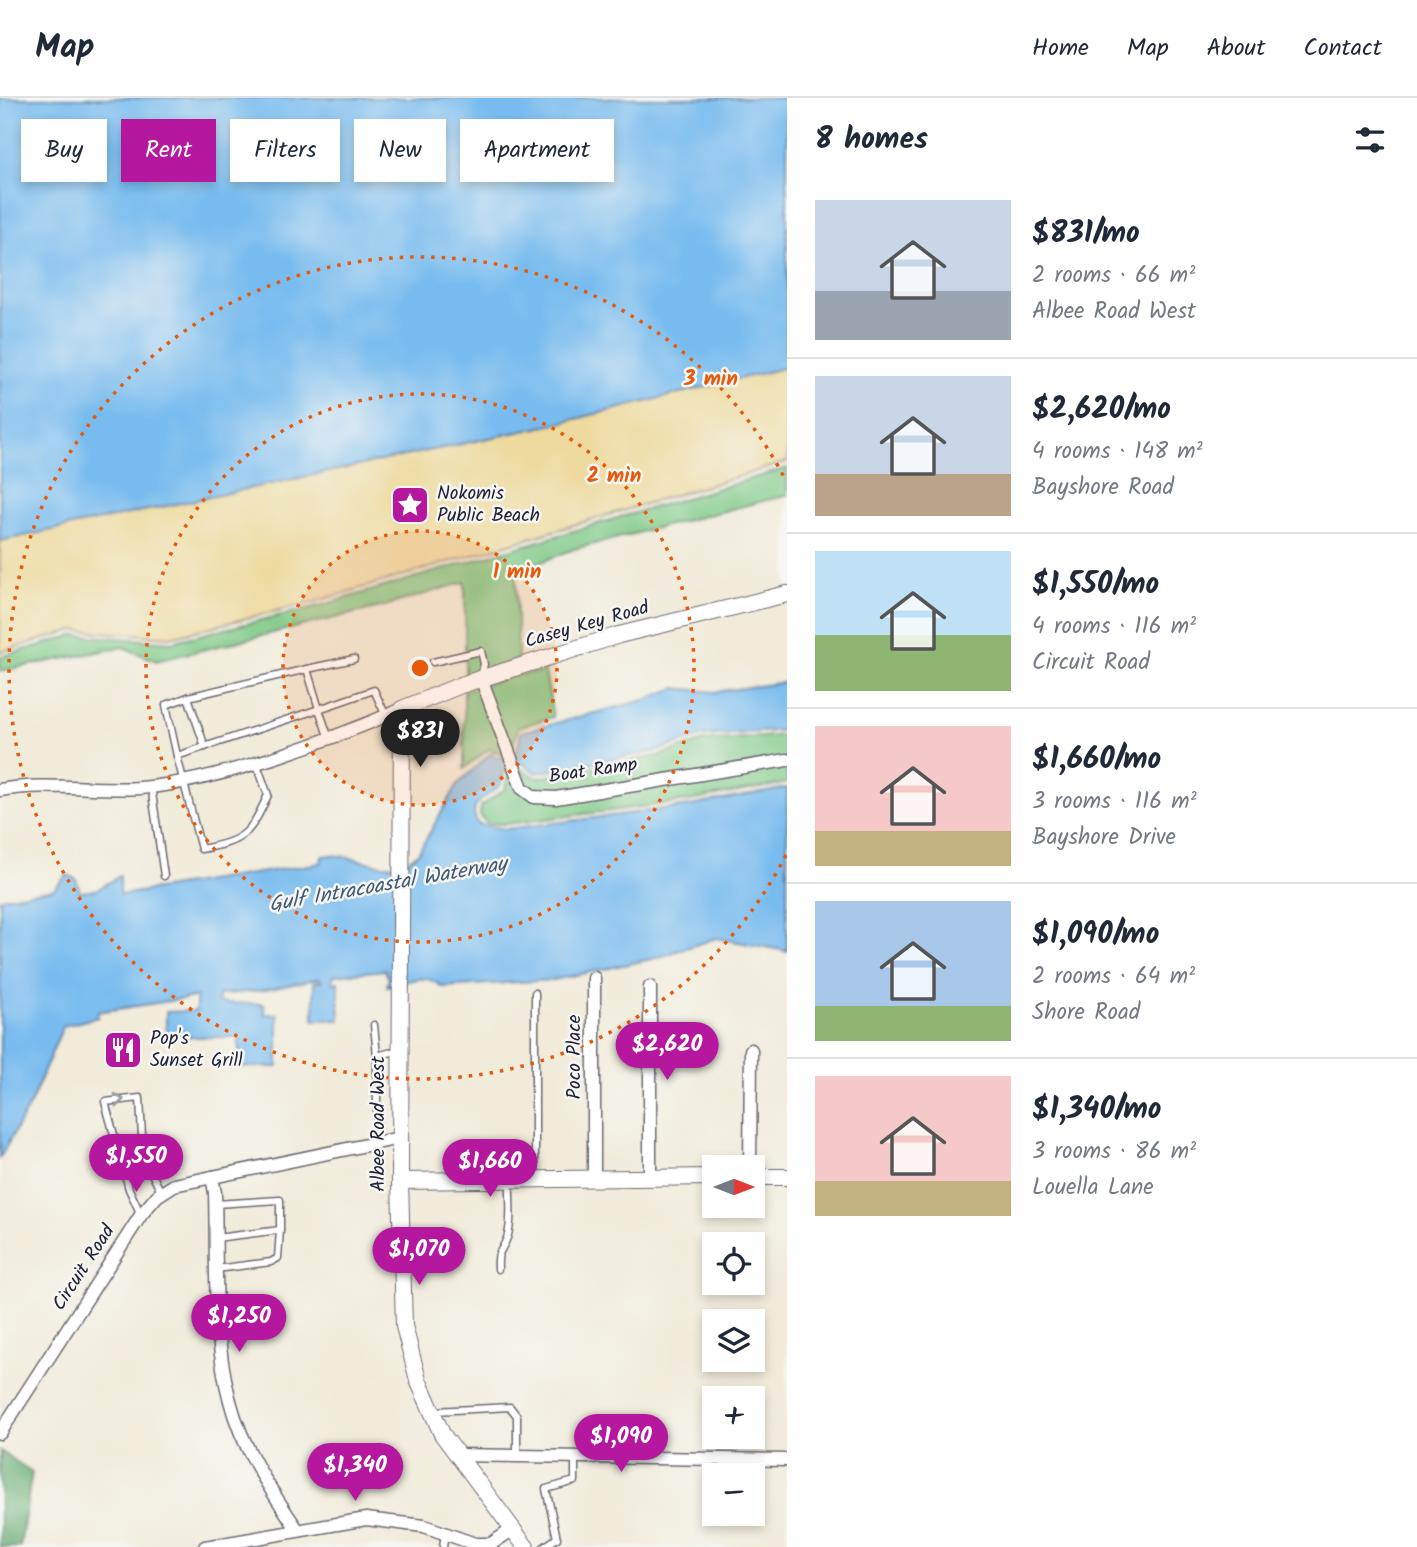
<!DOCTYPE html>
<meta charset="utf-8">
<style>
body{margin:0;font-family:Kalam,sans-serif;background:#f2f2f3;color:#1f2937;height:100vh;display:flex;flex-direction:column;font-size:26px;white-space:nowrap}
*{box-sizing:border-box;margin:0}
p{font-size:23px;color:#747a83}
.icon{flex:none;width:38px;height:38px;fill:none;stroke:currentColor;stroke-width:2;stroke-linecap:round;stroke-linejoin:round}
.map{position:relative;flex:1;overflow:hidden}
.panel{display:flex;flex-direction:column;background:#fff;width:630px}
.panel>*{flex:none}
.guide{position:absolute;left:21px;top:21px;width:660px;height:63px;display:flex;gap:14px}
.needle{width:46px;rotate:90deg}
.fabs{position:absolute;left:702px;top:1057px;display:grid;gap:14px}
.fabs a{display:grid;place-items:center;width:63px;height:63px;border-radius:0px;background:#fff;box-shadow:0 4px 10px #0003;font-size:35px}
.price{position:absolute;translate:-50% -60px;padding:0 16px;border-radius:24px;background:#b5179e;color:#fff;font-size:23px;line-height:46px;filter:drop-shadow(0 2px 4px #0008)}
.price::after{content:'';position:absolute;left:50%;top:42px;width:21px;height:16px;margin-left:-10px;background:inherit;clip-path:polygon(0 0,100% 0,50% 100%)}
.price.selected{background:#222;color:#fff}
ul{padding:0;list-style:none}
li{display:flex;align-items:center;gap:21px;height:175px;padding:0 28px}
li+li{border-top:2px solid #e0e1e3}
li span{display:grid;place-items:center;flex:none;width:196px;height:140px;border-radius:0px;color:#555}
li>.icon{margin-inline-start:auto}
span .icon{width:84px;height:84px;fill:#fffc;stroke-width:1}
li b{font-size:30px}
h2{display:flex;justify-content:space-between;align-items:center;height:84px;padding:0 28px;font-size:30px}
.tag{padding:0 24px;border-radius:0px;background:#fff;box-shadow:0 4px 10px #0003;font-size:24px;line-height:63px}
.tag.selected{background:#b5179e;color:#fff}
header{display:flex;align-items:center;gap:42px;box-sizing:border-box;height:98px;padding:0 35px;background:#fff;border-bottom:2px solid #e0e1e3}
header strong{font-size:33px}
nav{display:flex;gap:38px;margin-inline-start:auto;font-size:24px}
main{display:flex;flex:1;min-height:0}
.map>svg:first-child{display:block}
.green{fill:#7fc986;stroke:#507660;stroke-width:2}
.forest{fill:#67ad73;stroke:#446857;stroke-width:2}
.sand{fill:#eeda9e;stroke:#887e6c;stroke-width:2}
.water{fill:#78bcef;stroke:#4d6f95;stroke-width:2}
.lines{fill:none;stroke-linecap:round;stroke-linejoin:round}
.service-casing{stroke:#6a6872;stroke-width:9}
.minor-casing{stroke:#6a6872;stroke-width:15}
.tertiary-casing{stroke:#6a6872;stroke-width:18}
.service{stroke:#fff;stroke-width:6}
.minor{stroke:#fff;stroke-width:12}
.tertiary{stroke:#fff;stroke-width:16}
.oneway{stroke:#9c9ca7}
.ring{fill:none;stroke:#e8590c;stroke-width:3.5;stroke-dasharray:3.5 7}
.labels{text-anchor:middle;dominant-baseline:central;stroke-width:5;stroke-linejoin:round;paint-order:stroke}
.poi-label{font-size:19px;fill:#22223b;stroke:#f6f6f2;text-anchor:start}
.street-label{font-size:19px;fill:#22223b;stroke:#f6f6f2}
.water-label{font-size:21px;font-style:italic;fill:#40587a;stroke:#f6f6f2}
.centre{fill:#e8590c;stroke:#f6f6f2;stroke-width:3.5}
.ring-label{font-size:21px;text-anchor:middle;font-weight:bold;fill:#e8590c;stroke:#f6f6f2;stroke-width:5;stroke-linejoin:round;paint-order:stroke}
</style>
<header>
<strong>Map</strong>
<nav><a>Home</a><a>Map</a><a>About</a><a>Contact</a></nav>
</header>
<main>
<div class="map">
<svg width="787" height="1449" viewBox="0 0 787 1449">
<rect width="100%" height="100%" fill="#f6f6f2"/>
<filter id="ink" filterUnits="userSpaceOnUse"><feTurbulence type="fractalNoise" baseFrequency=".0143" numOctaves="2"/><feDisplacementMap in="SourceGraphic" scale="14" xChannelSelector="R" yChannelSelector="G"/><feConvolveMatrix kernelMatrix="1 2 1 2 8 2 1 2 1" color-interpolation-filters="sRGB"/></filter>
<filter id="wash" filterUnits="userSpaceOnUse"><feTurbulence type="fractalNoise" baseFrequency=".00686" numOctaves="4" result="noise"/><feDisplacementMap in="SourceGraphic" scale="28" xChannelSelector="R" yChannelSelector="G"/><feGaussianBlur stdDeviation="1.57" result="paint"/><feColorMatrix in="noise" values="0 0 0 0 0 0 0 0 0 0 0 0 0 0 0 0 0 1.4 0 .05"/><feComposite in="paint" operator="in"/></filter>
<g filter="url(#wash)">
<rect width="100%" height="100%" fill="#f1ebd9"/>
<g class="green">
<path d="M 787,370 L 787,397 L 574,451 L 516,474 L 518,562 L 465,579 L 465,484 L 385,508 L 156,563 L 123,549 L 0,573 L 0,559 L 75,537 L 171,544 L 319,508 Z"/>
<path d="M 545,573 L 553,619 L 519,629 L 512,649 L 499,655 L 489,651 L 464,671 L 464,592 L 519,577 Z"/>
<path d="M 787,637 L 787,685 L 688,703 L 506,726 L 487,725 L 480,718 L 481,708 L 505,691 L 509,676 L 521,671 L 537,680 L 658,658 L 704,643 Z"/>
</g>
<path class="forest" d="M 0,1353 L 32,1374 L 20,1449 L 0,1449 Z"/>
<path class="sand" d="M 787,269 L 787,364 L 317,503 L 170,539 L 74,532 L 0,554 L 0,443 L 551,327 Z"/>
<g class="water">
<path d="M 0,0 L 787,0 L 787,269 L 551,327 L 0,443 Z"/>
<path d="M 787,584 L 787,632 L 703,638 L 657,653 L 536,675 L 522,665 L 504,673 C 503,678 502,686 498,689 C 485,700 466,706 478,726 L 506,731 L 689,708 L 787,690 L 787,853 L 716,840 L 656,860 L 553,882 L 442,889 C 425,873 407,885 387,888 L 389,881 L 385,872 L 334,877 L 332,885 L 338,884 L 340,922 L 314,922 L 314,884 L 321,883 L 320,880 L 266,892 L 218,897 L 219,905 L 264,906 L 265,916 L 278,917 L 278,969 L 241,969 L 238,939 L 166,939 L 166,914 L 196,913 L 196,899 L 97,914 L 98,919 L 63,928 L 31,1004 L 0,1060 L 0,800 L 54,791 L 67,777 L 76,781 L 80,794 L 96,792 L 120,778 L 120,797 L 321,765 L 322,758 C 354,752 390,784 418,755 L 458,686 L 491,655 L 498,660 L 517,653 L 521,634 L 645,602 L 675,590 L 714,594 Z"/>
</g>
</g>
<g filter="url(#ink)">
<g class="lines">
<defs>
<g id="service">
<path d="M 433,564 L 481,553 L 484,566 L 481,579"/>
<path d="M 307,571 L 354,561"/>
<path d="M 205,649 L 188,599 L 307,571 L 319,611 L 374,592 L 386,618"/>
<path d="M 177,658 L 166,607 L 188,599"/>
<path d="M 256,664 L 268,697 C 250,736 245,743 201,751 L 177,658 L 319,611 L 328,638"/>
<path d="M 151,688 L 164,778"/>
<path d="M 374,927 L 377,958 L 377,1044"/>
<path d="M 377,958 L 399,952"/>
<path d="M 120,1056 L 143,1058"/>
<path d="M 535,1080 L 535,895"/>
<path d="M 215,1106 L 280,1102 L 280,1132 L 216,1140"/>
<path d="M 141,1117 L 129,1091 L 105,1004 L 140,1000 L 143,1058 L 161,1094"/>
<path d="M 216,1171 L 271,1164 L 278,1160 L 280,1132"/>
<path d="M 498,1171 C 497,1151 501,1156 507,1140 C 513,1123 509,1099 510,1082"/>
<path d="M 435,1313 L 510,1309 L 517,1318 L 517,1358"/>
<path d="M 443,1449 L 445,1435"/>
<path d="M 544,1449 L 557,1440 L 546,1391 L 575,1383 L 575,1359"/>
</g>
<g id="minor">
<path d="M 481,580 L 522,690 L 534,699 L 556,700 L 787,662"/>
<path d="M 0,692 C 47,684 93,693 140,690 C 217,684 331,642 402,611"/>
<path d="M 594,880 L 594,1081"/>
<path d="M 650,889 L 650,1080"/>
<path d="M 750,1069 L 751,952"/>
<path d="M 212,1079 L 215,1095 C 217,1163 212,1236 230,1303 C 242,1350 270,1391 297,1431"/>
<path d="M 0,1335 L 141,1117 L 157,1098 L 174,1087 L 400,1040"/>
<path d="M 456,1357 L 787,1362"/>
<path d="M 205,1449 L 366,1421 L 424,1428 L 475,1446 L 491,1446 L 513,1431"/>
</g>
<g id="tertiary">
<path d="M 752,1079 L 787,1079"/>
<path d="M 400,1083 L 714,1079"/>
<path d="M 526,1449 L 442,1336 L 418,1282 L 404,1228 L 400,1083 L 402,611 L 461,587 L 619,537 L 787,496"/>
</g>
</defs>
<use href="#service" class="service-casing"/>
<use href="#minor" class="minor-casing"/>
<use href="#tertiary" class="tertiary-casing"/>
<use href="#service" class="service"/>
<use href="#minor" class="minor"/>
<use href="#tertiary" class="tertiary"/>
</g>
<defs><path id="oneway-chevron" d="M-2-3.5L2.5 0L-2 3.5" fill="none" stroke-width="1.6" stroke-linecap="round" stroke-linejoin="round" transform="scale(1.75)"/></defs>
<use class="oneway" href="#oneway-chevron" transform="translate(119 1002) rotate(-6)"/>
</g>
<circle cx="420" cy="570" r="137" fill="#e8590c" fill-opacity=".12"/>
<g class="ring">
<circle cx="420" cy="570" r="137"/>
<circle cx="420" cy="570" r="274"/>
<path d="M786 757A411 411 0 1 1 786 383"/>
</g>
<defs>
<symbol id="sight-square" viewBox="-11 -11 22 22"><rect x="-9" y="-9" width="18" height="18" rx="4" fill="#b5179e" stroke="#f6f6f2"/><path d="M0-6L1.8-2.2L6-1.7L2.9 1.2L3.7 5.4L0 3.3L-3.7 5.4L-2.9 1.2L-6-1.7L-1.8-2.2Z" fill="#fff"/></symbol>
<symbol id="restaurant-square" viewBox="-11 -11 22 22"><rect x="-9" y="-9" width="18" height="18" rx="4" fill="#b5179e" stroke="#f6f6f2"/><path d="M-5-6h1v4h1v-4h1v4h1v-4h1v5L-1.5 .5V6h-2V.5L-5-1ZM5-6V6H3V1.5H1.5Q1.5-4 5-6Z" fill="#fff"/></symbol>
</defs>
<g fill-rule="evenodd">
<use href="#sight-square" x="388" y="385" width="44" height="44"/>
<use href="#restaurant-square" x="101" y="930" width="44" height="44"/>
</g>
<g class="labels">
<g class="poi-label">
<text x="437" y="396">Nokomis<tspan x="437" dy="22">Public Beach</tspan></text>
<text x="150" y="941">Pop's<tspan x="150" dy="22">Sunset Grill</tspan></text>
</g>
<g class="street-label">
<text transform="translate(587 527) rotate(-16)">Casey Key Road</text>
<text transform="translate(593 673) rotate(-8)">Boat Ramp</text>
<text transform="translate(575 959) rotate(-90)">Poco Place</text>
<text transform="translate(379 1026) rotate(-90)">Albee Road West</text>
<text transform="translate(84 1170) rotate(-57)">Circuit Road</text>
</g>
<g class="water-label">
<text transform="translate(388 787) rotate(-10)">Gulf Intracoastal Waterway</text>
</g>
</g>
<circle cx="420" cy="570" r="10" class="centre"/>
<g class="ring-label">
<text x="711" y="287">3 min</text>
<text x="614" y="384">2 min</text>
<text x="517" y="480">1 min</text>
</g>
</svg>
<div class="fabs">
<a><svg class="needle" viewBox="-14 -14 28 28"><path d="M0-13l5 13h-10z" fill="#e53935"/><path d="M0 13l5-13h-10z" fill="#747a83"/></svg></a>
<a><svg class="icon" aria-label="locate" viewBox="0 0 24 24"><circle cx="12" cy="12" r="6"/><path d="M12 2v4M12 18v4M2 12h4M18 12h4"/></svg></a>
<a><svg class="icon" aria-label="layers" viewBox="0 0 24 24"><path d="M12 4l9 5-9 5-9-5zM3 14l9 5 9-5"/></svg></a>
<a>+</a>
<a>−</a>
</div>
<b class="price selected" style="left:420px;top:671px">$831</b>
<b class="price" style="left:667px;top:984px">$2,620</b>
<b class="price" style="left:136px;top:1096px">$1,550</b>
<b class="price" style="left:490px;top:1101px">$1,660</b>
<b class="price" style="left:419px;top:1189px">$1,070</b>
<b class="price" style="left:239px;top:1256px">$1,250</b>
<b class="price" style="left:621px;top:1376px">$1,090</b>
<b class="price" style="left:355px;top:1405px">$1,340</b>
<div class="guide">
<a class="tag">Buy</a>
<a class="tag selected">Rent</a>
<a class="tag">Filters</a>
<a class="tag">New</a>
<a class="tag">Apartment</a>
</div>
</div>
<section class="panel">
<h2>8 homes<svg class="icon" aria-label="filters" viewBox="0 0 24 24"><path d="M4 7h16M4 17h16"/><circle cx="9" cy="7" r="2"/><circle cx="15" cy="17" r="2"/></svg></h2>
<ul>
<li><span style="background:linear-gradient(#c9d6e8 65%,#9aa5b1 0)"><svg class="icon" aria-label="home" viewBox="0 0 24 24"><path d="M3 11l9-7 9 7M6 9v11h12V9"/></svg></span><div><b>$831/mo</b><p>2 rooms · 66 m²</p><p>Albee Road West</p></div></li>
<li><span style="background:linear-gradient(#c9d6e8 70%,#b9a48a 0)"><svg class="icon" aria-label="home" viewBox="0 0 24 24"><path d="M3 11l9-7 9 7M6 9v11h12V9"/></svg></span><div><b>$2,620/mo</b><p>4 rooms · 148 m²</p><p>Bayshore Road</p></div></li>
<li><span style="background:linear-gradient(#bfe0f5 60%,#8fb573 0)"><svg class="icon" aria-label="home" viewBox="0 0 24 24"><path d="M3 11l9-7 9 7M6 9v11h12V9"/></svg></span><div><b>$1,550/mo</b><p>4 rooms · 116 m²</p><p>Circuit Road</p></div></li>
<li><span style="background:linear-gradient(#f6c9c9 75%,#c2b280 0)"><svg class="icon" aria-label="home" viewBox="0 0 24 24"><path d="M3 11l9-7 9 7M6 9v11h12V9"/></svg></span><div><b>$1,660/mo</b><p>3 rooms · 116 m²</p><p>Bayshore Drive</p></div></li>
<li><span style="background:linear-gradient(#a9c7e8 75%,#8fb573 0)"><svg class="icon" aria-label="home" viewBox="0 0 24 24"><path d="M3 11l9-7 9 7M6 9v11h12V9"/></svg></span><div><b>$1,090/mo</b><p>2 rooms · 64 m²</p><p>Shore Road</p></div></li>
<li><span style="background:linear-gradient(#f6c9c9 75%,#c2b280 0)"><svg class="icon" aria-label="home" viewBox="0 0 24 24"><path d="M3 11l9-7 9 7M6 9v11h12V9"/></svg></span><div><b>$1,340/mo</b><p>3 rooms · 86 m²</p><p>Louella Lane</p></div></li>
</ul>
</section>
</main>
